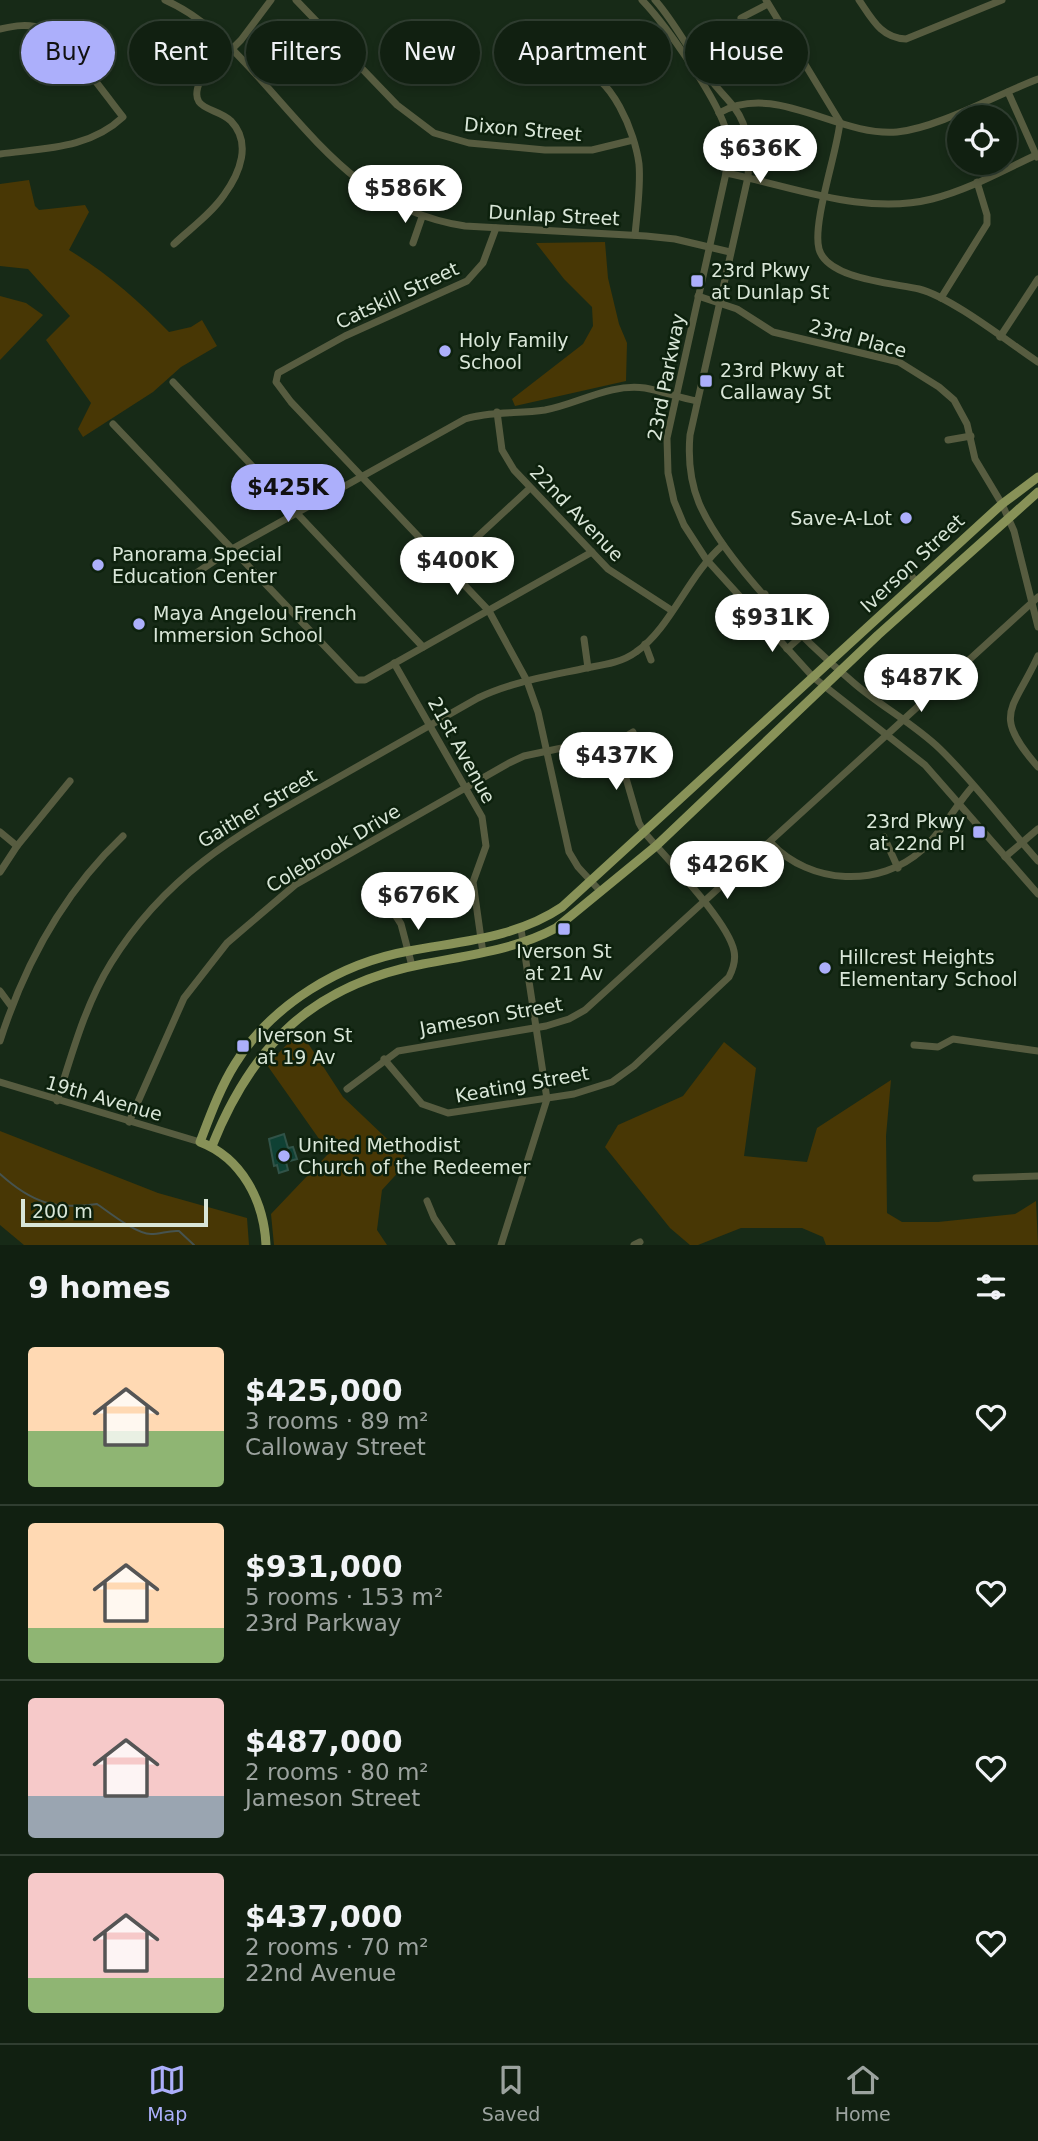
<!DOCTYPE html>
<meta charset="utf-8">
<style>
body{margin:0;font-family:"DejaVu Sans",sans-serif;background:#1e2d1f;color:#f1f3f6;height:100vh;display:flex;flex-direction:column;font-size:26px;white-space:nowrap}
*{box-sizing:border-box;margin:0}
p{font-size:23px;color:#9ca39f}
.icon{flex:none;width:38px;height:38px;fill:none;stroke:currentColor;stroke-width:2;stroke-linecap:round;stroke-linejoin:round}
.map{position:relative;height:1245px;overflow:hidden}
.details{display:flex;flex-direction:column;background:#112011;flex:1}
.details>*{flex:none}
.hud{position:absolute;left:21px;top:21px;width:998px;height:63px;display:flex;gap:14px}
.controls{position:absolute;left:947px;top:105px;display:grid;gap:14px}
.controls a{display:grid;place-items:center;width:70px;height:70px;border-radius:50%;background:#112011;box-shadow:0 4px 10px #0003,0 0 0 2px #303e31;font-size:35px}
.scale{position:absolute;left:21px;bottom:18px;width:187px;box-sizing:border-box;padding-left:7px;border:4px solid #d9e6d8;border-top:0;font-size:19px;line-height:24px;white-space:nowrap;color:#d9e6d8;-webkit-text-stroke:5px #0d210d;paint-order:stroke}
.price{position:absolute;translate:-50% -60px;padding:0 16px;border-radius:24px;background:#fff;color:#222;font-size:23px;line-height:46px;filter:drop-shadow(0 2px 4px #0008)}
.price::after{content:'';position:absolute;left:50%;top:42px;width:21px;height:16px;margin-left:-10px;background:inherit;clip-path:polygon(0 0,100% 0,50% 100%)}
.price.current{background:#acaffb;color:#111}
ul{padding:0;list-style:none}
li{display:flex;align-items:center;gap:21px;height:175px;padding:0 28px}
li+li{border-top:2px solid #303e31}
li span{display:grid;place-items:center;flex:none;width:196px;height:140px;border-radius:7px;color:#555}
li>.icon{margin-inline-start:auto}
span .icon{width:84px;height:84px;fill:#fffc;stroke-width:1}
li b{font-size:30px}
h2{display:flex;justify-content:space-between;align-items:center;height:84px;padding:0 28px;font-size:30px}
.tag{padding:0 24px;border-radius:32px;background:#112011;box-shadow:0 4px 10px #0003,0 0 0 2px #303e31;font-size:24px;line-height:63px}
.tag.current{background:#acaffb;color:#111}
.tab-bar{display:flex;justify-content:space-around;align-items:center;height:98px;border-top:2px solid #303e31;background:#112011;font-size:19px;color:#9ca39f}
.tab-bar a{display:grid;justify-items:center;gap:4px}
.tab-bar .current{color:#acaffb}
.map>svg:first-child{display:block}
.green{fill:#483705}
.lines{fill:none;stroke-linecap:round;stroke-linejoin:round}
.stream{stroke:#46534f;stroke-width:2}
.building{fill:#0f4134;stroke:#315348;stroke-width:2}
.minor{stroke:#575c40;stroke-width:7}
.major{stroke:#889258;stroke-width:9}
.poi-dot{fill:#acaffb;stroke:#0d210d;stroke-width:2.5}
.labels{text-anchor:middle;dominant-baseline:central;stroke-width:5;stroke-linejoin:round;paint-order:stroke}
.street-label{font-size:19px;fill:#d9e6d8;stroke:#0d210d}
.poi-label{font-size:19px;fill:#d9e6d8;stroke:#0d210d;text-anchor:start}
</style>
<div class="map">
<svg width="1038" height="1245" viewBox="0 0 1038 1245">
<rect width="100%" height="100%" fill="#172a17"/>
<g class="green">
<path d="M 29,180 L 35,206 L 39,210 L 85,205 L 89,212 L 69,250 C 107,273 138,300 169,332 L 191,327 L 202,320 L 217,346 L 181,367 L 153,392 L 83,437 L 78,429 L 91,403 L 46,340 L 70,316 L 28,269 L 0,266 L 0,184 Z"/>
<path d="M 605,242 L 608,278 L 619,324 L 627,343 L 626,381 L 515,406 L 512,399 L 583,344 L 593,326 L 592,307 L 564,279 L 536,243 Z"/>
<path d="M 0,296 L 26,303 L 43,315 L 0,360 Z"/>
<path d="M 300,1031 L 343,1097 L 405,1156 L 403,1167 L 382,1190 L 377,1230 L 387,1245 L 274,1245 L 271,1214 L 329,1153 L 267,1065 Z"/>
<path d="M 724,1042 L 756,1068 L 744,1156 L 807,1162 L 817,1128 L 891,1080 L 886,1136 L 887,1213 L 902,1222 L 938,1222 L 1015,1214 L 1036,1201 L 1038,1245 L 826,1245 L 823,1237 L 802,1228 L 741,1228 L 698,1245 L 690,1245 L 670,1228 L 605,1147 L 618,1125 L 683,1096 Z"/>
<path d="M 0,1131 L 158,1193 L 247,1218 L 249,1245 L 24,1245 L 0,1225 Z"/>
</g>
<g class="lines">
<path class="stream" d="M 0,1174 C 32,1203 55,1210 97,1204 C 110,1213 136,1234 151,1234 C 161,1234 169,1230 179,1231 L 194,1245"/>
</g>
<path class="building" d="M 284,1134 L 288,1148 L 293,1147 L 297,1159 L 286,1162 L 288,1170 L 279,1173 L 277,1165 L 274,1166 L 269,1139 Z"/>
<g class="lines">
<g class="minor">
<path d="M 165,0 C 201,16 225,41 251,69 C 316,140 364,211 465,226 L 646,236 L 675,239 L 730,252"/>
<path d="M 296,0 L 397,105 L 434,133 L 469,143 L 545,150 L 592,150 L 633,140"/>
<path d="M 642,0 C 666,25 720,102 727,134 C 730,147 728,160 726,173 L 667,438 L 668,473 L 674,501 L 684,525 L 706,559 L 813,677 L 925,765 L 1038,894"/>
<path d="M 655,0 C 677,25 690,54 711,80 C 722,95 736,105 743,123 C 750,141 749,159 748,177 L 690,435 C 688,458 690,481 699,503 C 724,561 806,643 855,684 C 882,707 914,724 940,749 C 975,783 1005,824 1038,861"/>
<path d="M 766,0 L 840,122 C 837,153 812,223 819,249 C 827,279 892,283 919,289 C 951,297 1008,342 1038,362"/>
<path d="M 859,0 C 872,19 881,38 906,39 L 1002,0"/>
<path d="M 741,18 L 768,4"/>
<path d="M 0,29 C 14,26 29,23 43,29 C 67,38 105,95 123,117 C 89,149 45,148 0,154"/>
<path d="M 577,69 C 612,74 635,133 639,164 C 641,187 637,212 635,235"/>
<path d="M 1008,92 L 1037,157"/>
<path d="M 719,113 C 776,81 837,137 897,132 C 938,128 998,94 1038,79"/>
<path d="M 726,173 C 792,186 864,216 932,199 C 968,190 1002,171 1036,155"/>
<path d="M 496,228 L 483,263 L 467,281 L 345,336 L 278,373 L 276,382 L 291,402 L 489,611 L 527,681 L 538,712 L 569,852 L 578,867 L 601,892"/>
<path d="M 413,243 L 422,217"/>
<path d="M 174,244 C 191,228 211,214 224,195 C 240,173 252,143 231,121 C 216,106 187,112 200,81 L 241,40 L 271,0"/>
<path d="M 698,296 L 737,309 L 773,332 L 899,362 L 939,387 L 954,400 L 967,424 L 975,459 L 1002,504 L 1014,531 L 1038,627"/>
<path d="M 941,298 L 987,224 L 987,215 L 977,182"/>
<path d="M 1000,337 L 1038,279"/>
<path d="M 173,382 L 423,647"/>
<path d="M 497,412 L 502,450 L 514,470 L 608,569 L 671,610"/>
<path d="M 113,424 L 357,680 L 365,680 L 592,552"/>
<path d="M 948,440 L 971,436"/>
<path d="M 447,565 L 530,488"/>
<path d="M 905,569 L 917,582"/>
<path d="M 189,578 L 232,549 L 465,419 C 491,411 518,414 545,410 C 578,404 610,383 645,388 C 662,391 680,398 697,401"/>
<path d="M 750,608 L 765,594"/>
<path d="M 764,624 L 779,609"/>
<path d="M 584,639 L 588,668"/>
<path d="M 645,644 L 651,660"/>
<path d="M 787,649 L 814,625"/>
<path d="M 1038,656 C 1013,711 991,713 1038,767"/>
<path d="M 394,663 L 482,817 L 486,846 L 473,882 L 483,953"/>
<path d="M 617,742 L 633,732"/>
<path d="M 0,832 L 17,846"/>
<path d="M 884,837 L 898,868"/>
<path d="M 771,843 C 810,885 880,888 922,850 C 942,832 955,806 973,786"/>
<path d="M 1005,857 L 1038,829"/>
<path d="M 0,872 L 17,846 L 70,781"/>
<path d="M 394,913 L 401,924 L 412,966"/>
<path d="M 0,991 L 11,1006"/>
<path d="M 0,1041 C 25,963 63,893 123,836"/>
<path d="M 914,1045 L 938,1047 L 953,1039 L 1038,1051"/>
<path d="M 0,1082 L 200,1142"/>
<path d="M 347,1089 L 398,1051 L 546,1026 L 569,1019 L 585,1010 L 1038,597"/>
<path d="M 57,1101 C 72,1054 85,1005 111,963 C 166,874 237,835 325,785 C 376,756 427,727 478,698 C 511,682 549,676 586,668 C 603,665 621,663 636,652 C 671,628 688,575 723,545"/>
<path d="M 129,1122 L 184,998 L 227,943 L 295,885 L 509,763 L 524,756 L 614,737 L 639,823 L 644,832 C 666,858 728,921 734,951 C 736,960 733,969 729,977 L 634,1066 L 612,1082 L 574,1094 L 448,1113 L 422,1104 L 384,1059"/>
<path d="M 976,1178 L 1038,1176"/>
<path d="M 427,1201 L 434,1218 L 452,1245"/>
<path d="M 501,1245 L 547,1099 L 521,929"/>
<path d="M 634,1245 L 640,1242"/>
</g>
<g class="major">
<path d="M 212,1146 C 253,1044 313,985 423,964 C 469,955 515,950 556,928 L 656,846 L 878,635 L 1038,492"/>
<path d="M 266,1245 C 264,1201 242,1158 200,1142 C 210,1116 220,1088 235,1064 C 272,1004 341,963 409,951 C 462,941 516,938 562,907 L 1002,504 L 1038,477"/>
</g>
</g>
<g class="poi-dot">
<rect x="690" y="274" width="14" height="14" rx="3.5"/>
<circle cx="445" cy="351" r="7"/>
<rect x="699" y="374" width="14" height="14" rx="3.5"/>
<circle cx="906" cy="518" r="7"/>
<circle cx="98" cy="565" r="7"/>
<circle cx="139" cy="624" r="7"/>
<rect x="972" y="825" width="14" height="14" rx="3.5"/>
<rect x="557" y="922" width="14" height="14" rx="3.5"/>
<circle cx="825" cy="968" r="7"/>
<rect x="236" y="1039" width="14" height="14" rx="3.5"/>
<circle cx="284" cy="1156" r="7"/>
</g>
<g class="labels">
<g class="street-label">
<text transform="translate(523 129) rotate(5)">Dixon Street</text>
<text transform="translate(554 215) rotate(3)">Dunlap Street</text>
<text transform="translate(397 295) rotate(-25)">Catskill Street</text>
<text transform="translate(858 338) rotate(15)">23rd Place</text>
<text transform="translate(666 377) rotate(-79)">23rd Parkway</text>
<text transform="translate(577 513) rotate(46)">22nd Avenue</text>
<text transform="translate(912 563) rotate(-43)">Iverson Street</text>
<text transform="translate(462 750) rotate(61)">21st Avenue</text>
<text transform="translate(257 808) rotate(-31)">Gaither Street</text>
<text transform="translate(333 848) rotate(-31)">Colebrook Drive</text>
<text transform="translate(491 1016) rotate(-10)">Jameson Street</text>
<text transform="translate(522 1084) rotate(-10)">Keating Street</text>
<text transform="translate(104 1098) rotate(16)">19th Avenue</text>
</g>
<g class="poi-label">
<text x="711" y="270">23rd Pkwy<tspan x="711" dy="22">at Dunlap St</tspan></text>
<text x="459" y="340">Holy Family<tspan x="459" dy="22">School</tspan></text>
<text x="720" y="370">23rd Pkwy at<tspan x="720" dy="22">Callaway St</tspan></text>
<text x="892" y="518" text-anchor="end">Save-A-Lot</text>
<text x="112" y="554">Panorama Special<tspan x="112" dy="22">Education Center</tspan></text>
<text x="153" y="613">Maya Angelou French<tspan x="153" dy="22">Immersion School</tspan></text>
<text x="965" y="821" text-anchor="end">23rd Pkwy<tspan x="965" dy="22">at 22nd Pl</tspan></text>
<text x="564" y="951" text-anchor="middle">Iverson St<tspan x="564" dy="22">at 21 Av</tspan></text>
<text x="839" y="957">Hillcrest Heights<tspan x="839" dy="22">Elementary School</tspan></text>
<text x="257" y="1035">Iverson St<tspan x="257" dy="22">at 19 Av</tspan></text>
<text x="298" y="1145">United Methodist<tspan x="298" dy="22">Church of the Redeemer</tspan></text>
</g>
</g>
</svg>
<div class="controls">
<a><svg class="icon" aria-label="locate" viewBox="0 0 24 24"><circle cx="12" cy="12" r="6"/><path d="M12 2v4M12 18v4M2 12h4M18 12h4"/></svg></a>
</div>
<div class="scale">200 m</div>
<b class="price" style="left:760px;top:185px">$636K</b>
<b class="price" style="left:405px;top:225px">$586K</b>
<b class="price current" style="left:288px;top:524px">$425K</b>
<b class="price" style="left:457px;top:597px">$400K</b>
<b class="price" style="left:772px;top:654px">$931K</b>
<b class="price" style="left:921px;top:714px">$487K</b>
<b class="price" style="left:616px;top:792px">$437K</b>
<b class="price" style="left:727px;top:901px">$426K</b>
<b class="price" style="left:418px;top:932px">$676K</b>
<div class="hud">
<a class="tag current">Buy</a>
<a class="tag">Rent</a>
<a class="tag">Filters</a>
<a class="tag">New</a>
<a class="tag">Apartment</a>
<a class="tag">House</a>
</div>
</div>
<section class="details">
<h2>9 homes<svg class="icon" aria-label="filters" viewBox="0 0 24 24"><path d="M4 7h16M4 17h16"/><circle cx="9" cy="7" r="2"/><circle cx="15" cy="17" r="2"/></svg></h2>
<ul>
<li><span style="background:linear-gradient(#ffd9b3 60%,#8fb573 0)"><svg class="icon" aria-label="home" viewBox="0 0 24 24"><path d="M3 11l9-7 9 7M6 9v11h12V9"/></svg></span><div><b>$425,000</b><p>3 rooms · 89 m²</p><p>Calloway Street</p></div><svg class="icon" aria-label="heart" viewBox="0 0 24 24"><path d="M12 20l-8-8c-3-5 5-10 8-4 3-6 11-1 8 4z"/></svg></li>
<li><span style="background:linear-gradient(#ffd9b3 75%,#8fb573 0)"><svg class="icon" aria-label="home" viewBox="0 0 24 24"><path d="M3 11l9-7 9 7M6 9v11h12V9"/></svg></span><div><b>$931,000</b><p>5 rooms · 153 m²</p><p>23rd Parkway</p></div><svg class="icon" aria-label="heart" viewBox="0 0 24 24"><path d="M12 20l-8-8c-3-5 5-10 8-4 3-6 11-1 8 4z"/></svg></li>
<li><span style="background:linear-gradient(#f6c9c9 70%,#9aa5b1 0)"><svg class="icon" aria-label="home" viewBox="0 0 24 24"><path d="M3 11l9-7 9 7M6 9v11h12V9"/></svg></span><div><b>$487,000</b><p>2 rooms · 80 m²</p><p>Jameson Street</p></div><svg class="icon" aria-label="heart" viewBox="0 0 24 24"><path d="M12 20l-8-8c-3-5 5-10 8-4 3-6 11-1 8 4z"/></svg></li>
<li><span style="background:linear-gradient(#f6c9c9 75%,#8fb573 0)"><svg class="icon" aria-label="home" viewBox="0 0 24 24"><path d="M3 11l9-7 9 7M6 9v11h12V9"/></svg></span><div><b>$437,000</b><p>2 rooms · 70 m²</p><p>22nd Avenue</p></div><svg class="icon" aria-label="heart" viewBox="0 0 24 24"><path d="M12 20l-8-8c-3-5 5-10 8-4 3-6 11-1 8 4z"/></svg></li>
</ul>
</section>
<nav class="tab-bar">
<a class="current"><svg class="icon" aria-label="map" viewBox="0 0 24 24"><path d="M3 6l6-2 6 2 6-2v14l-6 2-6-2-6 2zM9 4v14M15 6v14"/></svg>Map</a>
<a><svg class="icon" aria-label="saved" viewBox="0 0 24 24"><path d="M7 4h10v16l-5-4-5 4z"/></svg>Saved</a>
<a><svg class="icon" aria-label="home" viewBox="0 0 24 24"><path d="M3 11l9-7 9 7M6 9v11h12V9"/></svg>Home</a>
</nav>
